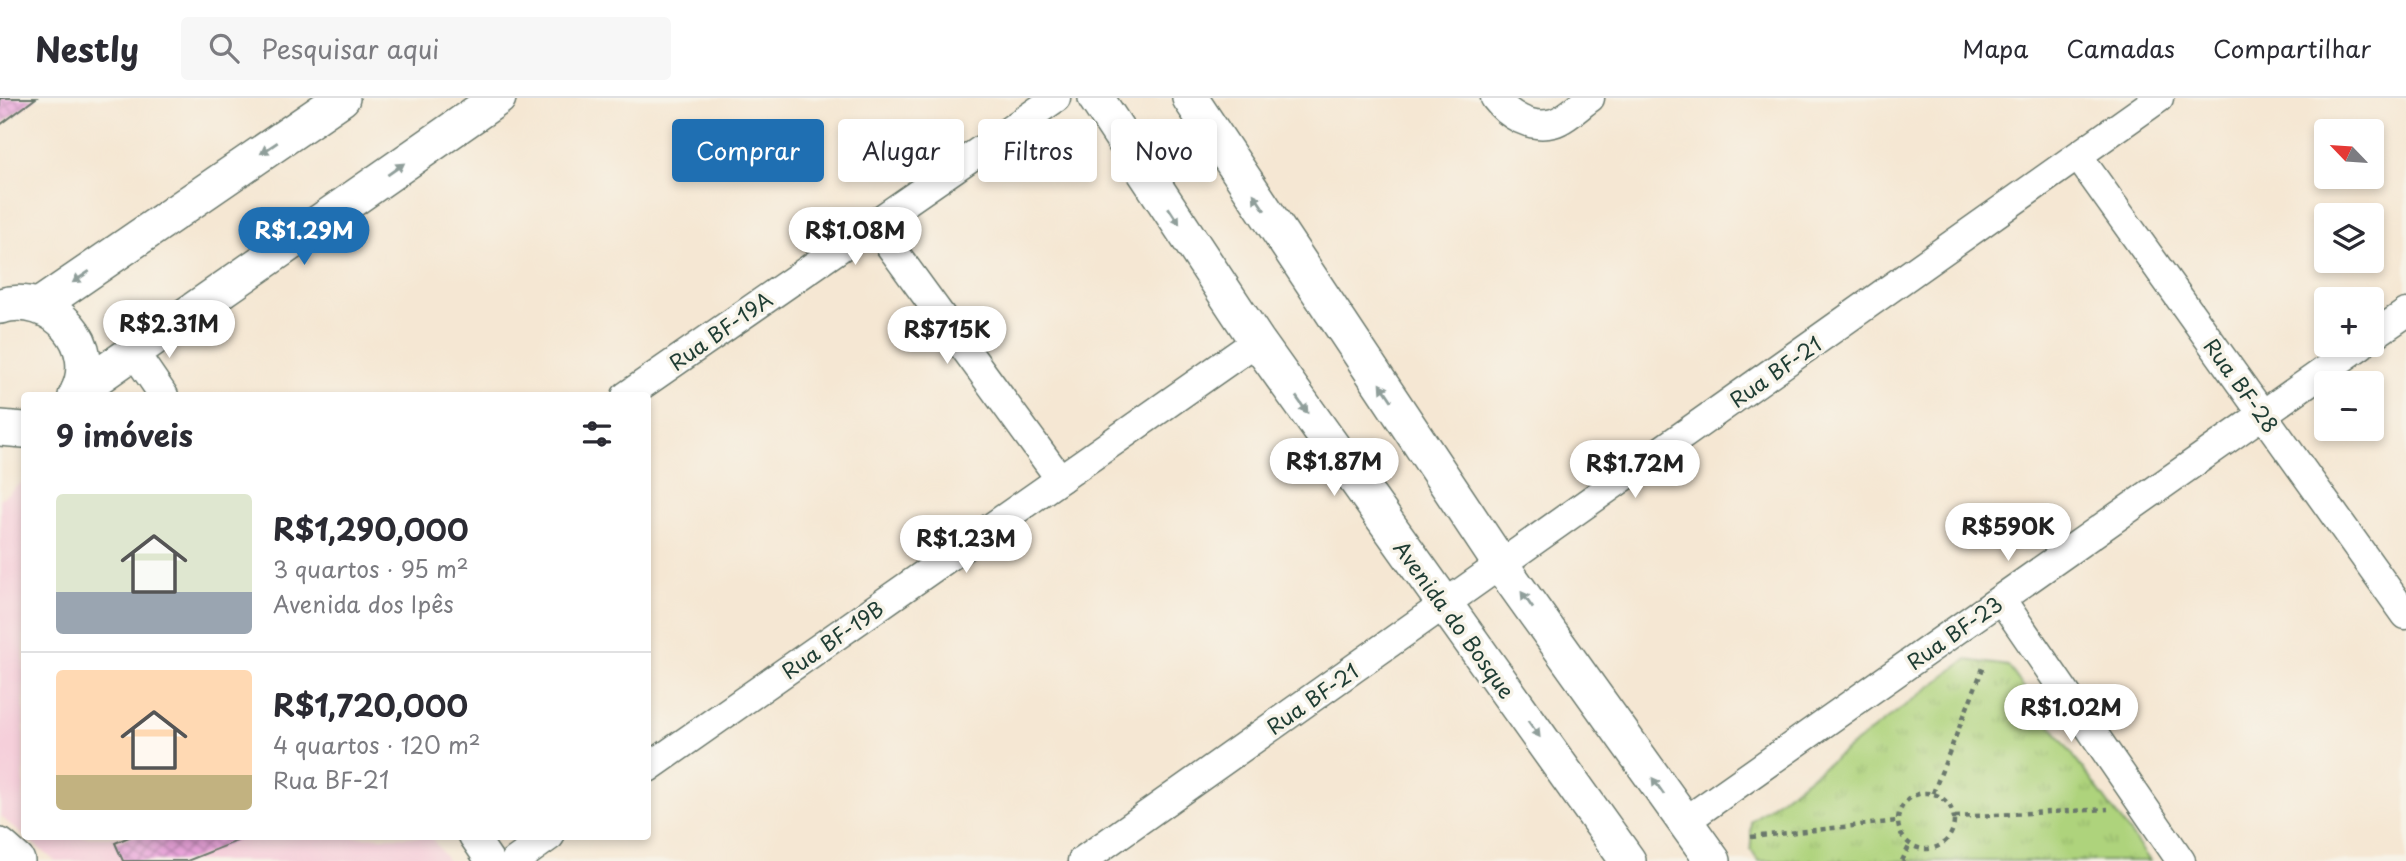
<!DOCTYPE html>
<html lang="pt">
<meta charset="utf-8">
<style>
body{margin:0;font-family:"Playpen Sans",sans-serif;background:#f7f7f7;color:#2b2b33;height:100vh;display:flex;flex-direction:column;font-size:26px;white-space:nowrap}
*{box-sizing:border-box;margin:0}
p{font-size:23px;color:#7c7c81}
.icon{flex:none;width:38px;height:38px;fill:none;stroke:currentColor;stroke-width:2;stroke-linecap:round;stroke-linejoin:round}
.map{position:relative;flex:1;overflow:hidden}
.drawer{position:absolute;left:21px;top:294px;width:630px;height:448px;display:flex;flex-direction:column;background:#fff;border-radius:7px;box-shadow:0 4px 10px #0003}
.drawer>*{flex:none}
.banner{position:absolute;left:672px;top:21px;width:665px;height:63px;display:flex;gap:14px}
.needle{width:46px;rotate:295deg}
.tools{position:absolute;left:2314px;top:21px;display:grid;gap:14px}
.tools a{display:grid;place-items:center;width:70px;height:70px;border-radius:7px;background:#fff;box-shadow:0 4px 10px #0003;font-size:35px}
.price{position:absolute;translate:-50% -60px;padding:0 16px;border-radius:24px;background:#fff;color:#222;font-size:23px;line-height:46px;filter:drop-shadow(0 2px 4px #0008)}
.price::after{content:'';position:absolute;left:50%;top:42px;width:21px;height:16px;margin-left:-10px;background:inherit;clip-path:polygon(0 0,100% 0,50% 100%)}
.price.current{background:#1f6fb2;color:#fff}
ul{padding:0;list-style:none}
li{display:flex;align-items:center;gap:21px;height:175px;padding:0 35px}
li+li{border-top:2px solid #e1e1e2}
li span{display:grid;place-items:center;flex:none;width:196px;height:140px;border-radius:7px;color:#555}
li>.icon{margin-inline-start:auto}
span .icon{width:84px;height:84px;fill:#fffc;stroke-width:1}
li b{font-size:30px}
h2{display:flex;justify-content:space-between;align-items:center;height:84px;padding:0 35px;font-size:30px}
.chip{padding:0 24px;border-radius:7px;background:#fff;box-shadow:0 4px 10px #0003;font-size:24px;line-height:63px}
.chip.current{background:#1f6fb2;color:#fff}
header{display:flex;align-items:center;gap:42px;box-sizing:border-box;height:98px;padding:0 35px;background:#fff;border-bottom:2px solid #e1e1e2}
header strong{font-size:33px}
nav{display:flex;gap:38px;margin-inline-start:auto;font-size:24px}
.search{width:490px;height:63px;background:#f7f7f7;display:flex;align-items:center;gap:18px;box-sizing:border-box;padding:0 24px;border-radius:7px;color:#7c7c81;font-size:26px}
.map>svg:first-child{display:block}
.built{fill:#f5cfda}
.park{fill:url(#park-tufts);stroke:#668858;stroke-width:2}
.building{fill:url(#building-cross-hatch)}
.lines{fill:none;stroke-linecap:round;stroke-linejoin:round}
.minor-casing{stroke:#6a786c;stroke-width:31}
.tertiary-casing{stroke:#6a786c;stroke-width:38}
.path{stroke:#6a786c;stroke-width:4.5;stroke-dasharray:5 5;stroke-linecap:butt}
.minor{stroke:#fff;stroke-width:28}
.tertiary{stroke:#fff;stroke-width:35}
.oneway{fill:#8f9e9a}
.labels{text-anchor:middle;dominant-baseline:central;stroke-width:7;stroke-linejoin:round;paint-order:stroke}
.street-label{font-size:21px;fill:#1f3d34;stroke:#f7f3e8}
</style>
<header>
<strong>Nestly</strong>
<div class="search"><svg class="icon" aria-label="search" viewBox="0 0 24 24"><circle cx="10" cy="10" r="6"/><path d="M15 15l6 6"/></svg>Pesquisar aqui</div>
<nav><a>Mapa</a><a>Camadas</a><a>Compartilhar</a></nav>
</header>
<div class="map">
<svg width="2406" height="763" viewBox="0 0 2406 763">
<defs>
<pattern id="park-tufts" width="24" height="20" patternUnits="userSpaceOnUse" patternTransform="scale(1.75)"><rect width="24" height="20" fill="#aed37c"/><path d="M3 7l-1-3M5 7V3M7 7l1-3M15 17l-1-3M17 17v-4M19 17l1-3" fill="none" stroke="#95b66c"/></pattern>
<pattern id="building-cross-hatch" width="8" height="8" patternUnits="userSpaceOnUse" patternTransform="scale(1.75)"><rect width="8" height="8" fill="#e8a3d9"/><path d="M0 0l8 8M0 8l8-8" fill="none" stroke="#bb86b1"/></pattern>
</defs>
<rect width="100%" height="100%" fill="#f7f3e8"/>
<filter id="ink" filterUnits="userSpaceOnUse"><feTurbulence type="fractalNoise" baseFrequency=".0143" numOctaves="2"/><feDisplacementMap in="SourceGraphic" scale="14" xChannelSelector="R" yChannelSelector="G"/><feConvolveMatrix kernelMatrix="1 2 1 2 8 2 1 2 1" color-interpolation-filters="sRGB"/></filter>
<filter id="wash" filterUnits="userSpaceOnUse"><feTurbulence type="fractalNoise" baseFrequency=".00686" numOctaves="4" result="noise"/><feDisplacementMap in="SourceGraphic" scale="28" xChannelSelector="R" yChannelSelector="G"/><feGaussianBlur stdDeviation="1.57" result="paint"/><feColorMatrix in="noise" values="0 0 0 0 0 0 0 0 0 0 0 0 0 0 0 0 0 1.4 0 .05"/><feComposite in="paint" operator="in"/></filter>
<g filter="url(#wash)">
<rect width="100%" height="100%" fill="#f5e7d3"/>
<g class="built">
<path d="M 24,383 L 24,738 L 0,718 L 0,401 Z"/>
<path d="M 25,739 L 431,739 L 448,763 L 55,763 Z"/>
</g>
<path class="park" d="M 1966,562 L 2008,568 L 2150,763 L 1758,763 L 1751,752 L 1751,723 Z"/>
<g id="blocks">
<g class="building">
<path d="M 0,0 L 36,0 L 0,27 Z"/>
<path d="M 131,738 L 235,738 L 237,743 L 187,763 L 123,763 L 115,745 Z"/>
</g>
</g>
</g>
<g filter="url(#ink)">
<use href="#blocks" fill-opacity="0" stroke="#6a786c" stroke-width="2"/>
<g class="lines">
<defs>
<g id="minor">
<path d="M 1495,0 C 1508,17 1530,31 1553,25 C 1565,22 1580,7 1590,0"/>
<path d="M 2078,58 L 2406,517"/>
<path d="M 874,126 L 1060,381"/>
<path d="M 2371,239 L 2406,215"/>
<path d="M 134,254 L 164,298"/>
<path d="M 626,298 L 1056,0"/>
<path d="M 2001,501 L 2181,763"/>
<path d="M 648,670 L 1257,243"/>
<path d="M 1684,724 L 2361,247"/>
<path d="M 473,738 L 490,763"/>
<path d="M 515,763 L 550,738"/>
<path d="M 1082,763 L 2159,0"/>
</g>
<g id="tertiary">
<path d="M 1096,0 L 1257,243 L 1628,763"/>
<path d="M 1190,0 L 1501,467 L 1713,763"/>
<path d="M 0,208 C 52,192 104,248 76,298"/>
<path d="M 39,208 L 342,0"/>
<path d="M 79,292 L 498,0"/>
<path d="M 0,330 L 24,332"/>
<path d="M 0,748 L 17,763"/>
</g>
</defs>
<use href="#minor" class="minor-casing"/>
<use href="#tertiary" class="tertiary-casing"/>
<g class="path">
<circle cx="1926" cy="723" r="28"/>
<path d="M 1933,695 L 1985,565"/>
<path d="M 1955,719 L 2108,711"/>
<path d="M 1751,739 L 1898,723"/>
<path d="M 1902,763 L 1910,746"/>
</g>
<use href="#minor" class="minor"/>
<use href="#tertiary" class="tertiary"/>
</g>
<defs><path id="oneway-solid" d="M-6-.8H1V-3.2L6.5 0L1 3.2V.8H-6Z" transform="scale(1.75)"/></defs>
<g class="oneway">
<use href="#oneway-solid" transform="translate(269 50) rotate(146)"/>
<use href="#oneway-solid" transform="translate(396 71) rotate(-35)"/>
<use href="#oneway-solid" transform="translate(1259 104) rotate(-124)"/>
<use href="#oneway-solid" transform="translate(1174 118) rotate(57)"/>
<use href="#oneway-solid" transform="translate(81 179) rotate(146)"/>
<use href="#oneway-solid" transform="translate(1386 294) rotate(-124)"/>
<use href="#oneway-solid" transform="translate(1302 307) rotate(55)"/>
<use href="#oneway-solid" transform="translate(1527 502) rotate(-125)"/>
<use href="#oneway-solid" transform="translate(1534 631) rotate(54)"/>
<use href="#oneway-solid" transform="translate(1658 688) rotate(-125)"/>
</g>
</g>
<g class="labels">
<g class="street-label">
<text transform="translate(720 232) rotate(-35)">Rua BF-19A</text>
<text transform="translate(1775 273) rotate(-35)">Rua BF-21</text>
<text transform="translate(2242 287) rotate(54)">Rua BF-28</text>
<text transform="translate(1455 521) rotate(54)">Avenida do Bosque</text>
<text transform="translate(1954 534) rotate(-35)">Rua BF-23</text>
<text transform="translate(832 541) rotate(-35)">Rua BF-19B</text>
<text transform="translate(1312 600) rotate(-35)">Rua BF-21</text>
</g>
</g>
</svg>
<div class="tools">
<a><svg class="needle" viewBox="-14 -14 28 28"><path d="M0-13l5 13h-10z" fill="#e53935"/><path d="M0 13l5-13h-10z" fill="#7c7c81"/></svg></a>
<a><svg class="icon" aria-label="layers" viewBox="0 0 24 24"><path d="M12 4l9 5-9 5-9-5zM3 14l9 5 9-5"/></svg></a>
<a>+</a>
<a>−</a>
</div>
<b class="price current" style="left:304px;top:169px">R$1.29M</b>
<b class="price" style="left:855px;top:169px">R$1.08M</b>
<b class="price" style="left:169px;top:262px">R$2.31M</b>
<b class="price" style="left:947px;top:268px">R$715K</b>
<b class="price" style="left:1334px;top:400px">R$1.87M</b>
<b class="price" style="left:1635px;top:402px">R$1.72M</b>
<b class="price" style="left:2008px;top:465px">R$590K</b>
<b class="price" style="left:966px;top:477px">R$1.23M</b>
<b class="price" style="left:2071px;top:646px">R$1.02M</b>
<div class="banner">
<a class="chip current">Comprar</a>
<a class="chip">Alugar</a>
<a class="chip">Filtros</a>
<a class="chip">Novo</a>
</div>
<section class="drawer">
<h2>9 imóveis<svg class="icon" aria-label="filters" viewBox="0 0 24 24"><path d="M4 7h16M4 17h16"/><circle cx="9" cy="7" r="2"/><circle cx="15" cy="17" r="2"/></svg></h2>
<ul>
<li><span style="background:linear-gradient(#dfe7d0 70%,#9aa5b1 0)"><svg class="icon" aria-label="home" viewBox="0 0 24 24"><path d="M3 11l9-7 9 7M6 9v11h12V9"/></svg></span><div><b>R$1,290,000</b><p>3 quartos · 95 m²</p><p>Avenida dos Ipês</p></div></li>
<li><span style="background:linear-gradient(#ffd9b3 75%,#c2b280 0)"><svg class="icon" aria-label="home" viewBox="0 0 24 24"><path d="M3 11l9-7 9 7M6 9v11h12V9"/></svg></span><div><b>R$1,720,000</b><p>4 quartos · 120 m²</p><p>Rua BF-21</p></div></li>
</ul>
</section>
</div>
